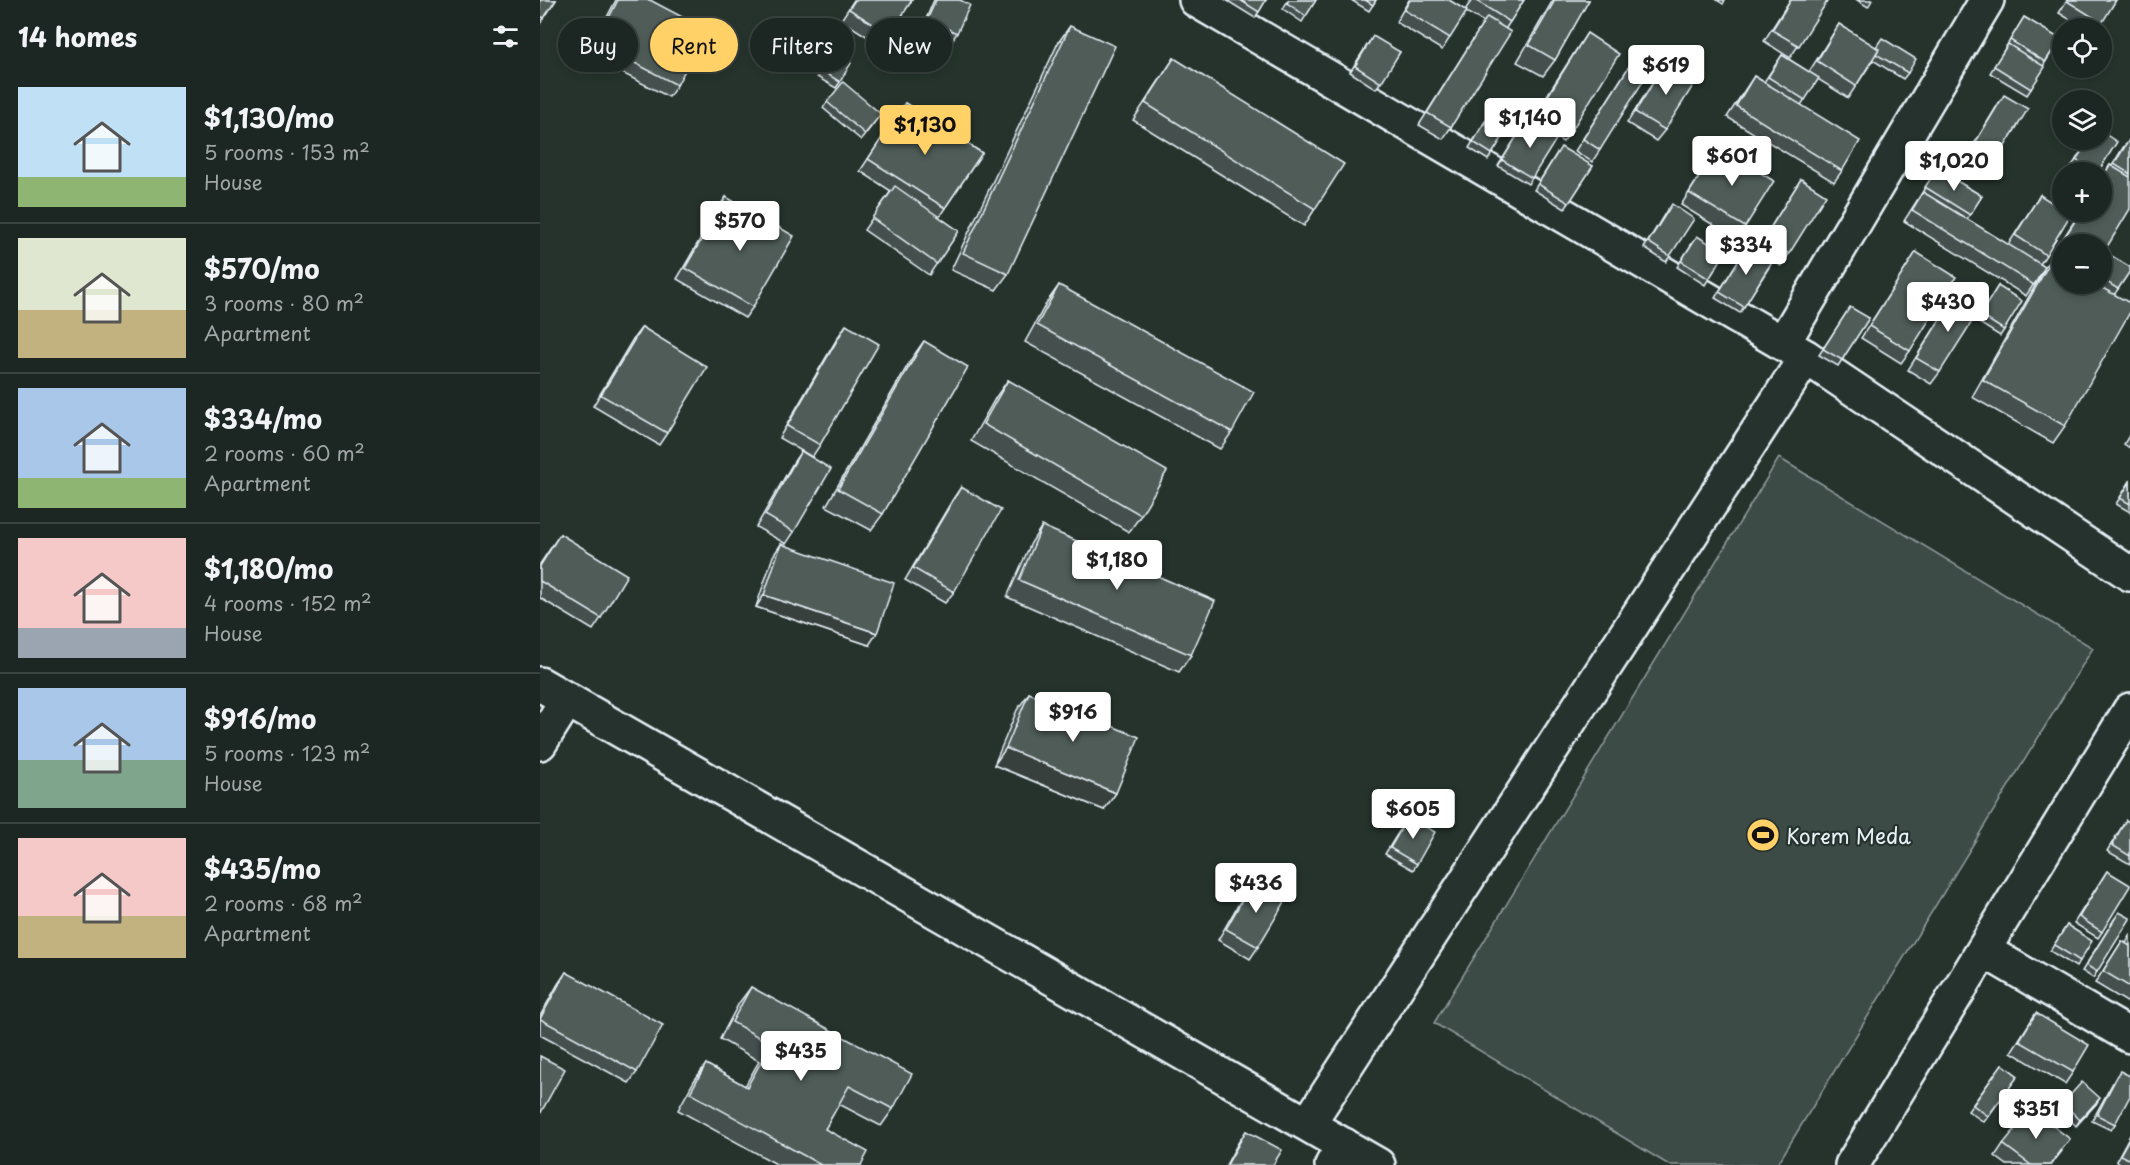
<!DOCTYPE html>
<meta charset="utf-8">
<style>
body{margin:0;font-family:"Playpen Sans",sans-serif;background:#29322f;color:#f1f3f6;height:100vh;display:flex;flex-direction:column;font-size:22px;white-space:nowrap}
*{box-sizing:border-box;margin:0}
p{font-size:20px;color:#a0a5a5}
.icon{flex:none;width:33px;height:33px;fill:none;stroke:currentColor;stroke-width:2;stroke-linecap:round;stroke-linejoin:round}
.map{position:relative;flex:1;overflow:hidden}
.sheet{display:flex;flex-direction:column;background:#1c2622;width:540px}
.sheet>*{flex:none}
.banner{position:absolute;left:18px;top:18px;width:570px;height:54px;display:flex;gap:12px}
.tools{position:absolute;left:1512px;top:18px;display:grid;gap:12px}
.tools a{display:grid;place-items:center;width:60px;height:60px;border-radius:50%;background:#1c2622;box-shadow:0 3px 9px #0003,0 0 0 2px #3a4340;font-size:30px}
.price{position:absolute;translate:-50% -51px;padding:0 14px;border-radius:6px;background:#fff;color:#222;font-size:20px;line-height:39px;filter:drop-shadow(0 2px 3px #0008)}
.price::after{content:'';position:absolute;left:50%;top:36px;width:18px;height:14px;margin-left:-9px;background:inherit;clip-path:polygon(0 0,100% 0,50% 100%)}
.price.active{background:#ffd166;color:#111}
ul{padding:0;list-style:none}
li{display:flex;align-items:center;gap:18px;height:150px;padding:0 18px}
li+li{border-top:2px solid #3a4340}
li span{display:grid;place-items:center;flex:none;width:168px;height:120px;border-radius:0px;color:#555}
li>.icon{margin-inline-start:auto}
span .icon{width:72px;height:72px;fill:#fffc;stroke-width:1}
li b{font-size:26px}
h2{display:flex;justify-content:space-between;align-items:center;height:72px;padding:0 18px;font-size:26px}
.pill{padding:0 21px;border-radius:27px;background:#1c2622;box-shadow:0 3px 9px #0003,0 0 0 2px #3a4340;font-size:21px;line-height:54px}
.pill.active{background:#ffd166;color:#111}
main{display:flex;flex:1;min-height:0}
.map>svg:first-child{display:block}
.green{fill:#3e4b47;stroke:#939ea0;stroke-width:1.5}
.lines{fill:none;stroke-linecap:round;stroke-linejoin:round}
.minor-casing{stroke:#e8f1f8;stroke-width:38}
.tertiary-casing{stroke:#e8f1f8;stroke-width:38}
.minor{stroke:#26332d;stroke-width:33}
.tertiary{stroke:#26332d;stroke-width:33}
.wall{fill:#454f4d;stroke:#e8f1f8;stroke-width:1.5}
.shaded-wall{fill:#38403e;stroke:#e8f1f8;stroke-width:1.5}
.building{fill:#505c59;stroke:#e8f1f8;stroke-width:1.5}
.labels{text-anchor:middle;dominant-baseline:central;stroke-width:4.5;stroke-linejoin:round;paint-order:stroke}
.poi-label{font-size:21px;fill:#e8f1f8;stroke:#26332d;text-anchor:start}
</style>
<main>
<section class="sheet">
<h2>14 homes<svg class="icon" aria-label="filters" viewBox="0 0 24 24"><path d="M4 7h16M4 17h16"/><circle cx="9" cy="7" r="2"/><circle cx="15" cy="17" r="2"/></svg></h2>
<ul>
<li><span style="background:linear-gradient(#bfe0f5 75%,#8fb573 0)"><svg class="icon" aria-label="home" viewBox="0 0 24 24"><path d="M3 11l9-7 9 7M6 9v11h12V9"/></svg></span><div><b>$1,130/mo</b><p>5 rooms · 153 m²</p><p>House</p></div></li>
<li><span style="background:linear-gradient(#dfe7d0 60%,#c2b280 0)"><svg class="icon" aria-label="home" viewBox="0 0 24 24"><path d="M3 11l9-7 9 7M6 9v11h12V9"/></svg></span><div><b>$570/mo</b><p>3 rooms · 80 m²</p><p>Apartment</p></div></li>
<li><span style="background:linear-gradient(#a9c7e8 75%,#8fb573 0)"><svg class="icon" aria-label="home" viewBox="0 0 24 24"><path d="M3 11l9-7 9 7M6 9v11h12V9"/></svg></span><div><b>$334/mo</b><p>2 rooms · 60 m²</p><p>Apartment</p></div></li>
<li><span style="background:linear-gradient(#f6c9c9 75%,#9aa5b1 0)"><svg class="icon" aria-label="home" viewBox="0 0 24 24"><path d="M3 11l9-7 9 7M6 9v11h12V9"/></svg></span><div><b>$1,180/mo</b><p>4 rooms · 152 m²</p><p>House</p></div></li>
<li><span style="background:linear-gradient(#a9c7e8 60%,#7fa58c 0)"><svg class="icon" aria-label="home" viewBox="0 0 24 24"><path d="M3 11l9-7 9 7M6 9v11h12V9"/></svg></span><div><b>$916/mo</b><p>5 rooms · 123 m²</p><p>House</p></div></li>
<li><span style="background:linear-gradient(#f6c9c9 65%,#c2b280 0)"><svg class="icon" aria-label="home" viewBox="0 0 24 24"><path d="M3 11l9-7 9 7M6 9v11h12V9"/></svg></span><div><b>$435/mo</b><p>2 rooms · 68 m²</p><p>Apartment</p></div></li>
</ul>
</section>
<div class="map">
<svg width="1590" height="1165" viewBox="0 0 1590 1165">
<rect width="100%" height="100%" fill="#26332d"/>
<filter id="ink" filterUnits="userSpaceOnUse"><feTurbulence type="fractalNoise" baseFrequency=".0167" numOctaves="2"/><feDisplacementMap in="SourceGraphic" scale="12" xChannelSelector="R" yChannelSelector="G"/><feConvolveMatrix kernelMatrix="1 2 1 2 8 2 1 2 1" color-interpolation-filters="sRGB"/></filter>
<g filter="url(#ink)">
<path class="green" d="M 1239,458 L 1553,648 L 1237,1165 L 1129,1165 L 894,1023 Z"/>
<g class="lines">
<defs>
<g id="minor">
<path d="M 656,0 L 1266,357 L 1590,574"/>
<path d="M 1243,343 L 1447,0"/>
<path d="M 0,743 L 27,700"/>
<path d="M 1445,951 L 1590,1036"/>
<path d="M 768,1124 L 1266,357"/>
<path d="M 792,1165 L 804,1145"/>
<path d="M 1312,1165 L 1590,710"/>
</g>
<path id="tertiary" d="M 0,684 L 838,1165"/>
</defs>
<use href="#minor" class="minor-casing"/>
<use href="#tertiary" class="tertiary-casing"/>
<use href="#minor" class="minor"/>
<use href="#tertiary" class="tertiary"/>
</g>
<g class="wall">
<path d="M 0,0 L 16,0 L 0,24 Z"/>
<path d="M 76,0 L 110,0 L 137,85 L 129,97 L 47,55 Z"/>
<path d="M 314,0 L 372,0 L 342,46 L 301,20 Z"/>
<path d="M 394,0 L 420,0 L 417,33 L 413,39 L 383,26 Z"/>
<path d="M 686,0 L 726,0 L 715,18 Z"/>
<path d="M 748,0 L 776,0 L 762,22 L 743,9 Z"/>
<path d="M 811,0 L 836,0 L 829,11 Z"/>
<path d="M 869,0 L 909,0 L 925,10 L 932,0 L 984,0 L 966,28 L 911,127 L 903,139 L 879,125 L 944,22 L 926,12 L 902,50 L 856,22 Z"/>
<path d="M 1013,0 L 1049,0 L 1015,60 L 1003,76 L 977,62 Z"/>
<path d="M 1177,0 L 1185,0 L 1183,4 Z"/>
<path d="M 1250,0 L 1288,0 L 1250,58 L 1224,41 Z"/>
<path d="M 1317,0 L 1332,0 L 1328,7 Z"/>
<path d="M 1527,0 L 1576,0 L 1558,28 L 1544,28 L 1519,13 Z"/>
<path d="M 1484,17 L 1520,39 L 1503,66 L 1491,89 L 1487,95 L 1450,73 Z"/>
<path d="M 1299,24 L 1368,73 L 1363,79 L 1333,60 L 1308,98 L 1278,79 L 1261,105 L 1302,171 L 1294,182 L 1187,117 L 1214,76 L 1224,82 L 1242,55 L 1269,72 Z"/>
<path d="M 530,26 L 468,274 L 456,290 L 411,270 L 518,43 Z"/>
<path d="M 1047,33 L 1032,130 L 1023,142 L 990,122 Z"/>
<path d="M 829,42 L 860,52 L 836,89 L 810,72 Z"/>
<path d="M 293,52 L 300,82 L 296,88 L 277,77 Z"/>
<path d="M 634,58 L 775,209 L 764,226 L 593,120 Z"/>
<path d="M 1126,62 L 1125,130 L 1116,141 L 1087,123 Z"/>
<path d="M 1090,65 L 1060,150 L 1052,162 L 1035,151 Z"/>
<path d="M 1460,101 L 1455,162 L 1450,168 L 1428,154 Z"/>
<path d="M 287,102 L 341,114 L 321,140 L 283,108 Z"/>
<path d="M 365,103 L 442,153 L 399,217 L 419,231 L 389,275 L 324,230 L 351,191 L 320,171 Z"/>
<path d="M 945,121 L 969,127 L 948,160 L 929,148 Z"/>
<path d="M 983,126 L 992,178 L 988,184 L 958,166 Z"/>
<path d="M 1548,140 L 1562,140 L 1558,172 L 1542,172 L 1532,166 Z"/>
<path d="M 1590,141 L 1590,177 L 1522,284 L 1562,284 L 1562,269 L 1590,271 L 1574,295 L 1525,426 L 1513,443 L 1432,397 L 1504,270 L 1503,270 L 1486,296 L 1364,221 L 1397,169 L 1442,196 L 1427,219 L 1468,245 L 1500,195 L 1506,255 L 1500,264 L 1505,267 L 1540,212 L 1562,212 L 1562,177 L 1570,165 L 1572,166 L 1584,146 Z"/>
<path d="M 1178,147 L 1205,227 L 1196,239 L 1141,205 Z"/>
<path d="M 1017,153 L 1053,166 L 1025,209 L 994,190 Z"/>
<path d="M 1261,179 L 1249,254 L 1241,266 L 1233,261 L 1200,313 L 1175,298 L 1204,251 L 1216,250 Z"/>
<path d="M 186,197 L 213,307 L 205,318 L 137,279 L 178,208 Z"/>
<path d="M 1127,210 L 1130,256 L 1126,262 L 1104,248 Z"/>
<path d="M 1153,242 L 1185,253 L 1165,285 L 1137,267 Z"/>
<path d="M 1376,252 L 1370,351 L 1361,363 L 1321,338 Z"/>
<path d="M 519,285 L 692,432 L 680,449 L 485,342 L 507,302 Z"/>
<path d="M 1458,286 L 1464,330 L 1460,336 L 1436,321 Z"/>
<path d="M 1416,294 L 1400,372 L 1391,384 L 1368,370 Z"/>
<path d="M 1306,313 L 1329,318 L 1298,366 L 1279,355 Z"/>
<path d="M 306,325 L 280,445 L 272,457 L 239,438 L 298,337 Z"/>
<path d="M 102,327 L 127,433 L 119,445 L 53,406 L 93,339 Z"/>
<path d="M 384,341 L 343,514 L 331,530 L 286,506 L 372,358 Z"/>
<path d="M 468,380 L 601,515 L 589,532 L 431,441 L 456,397 Z"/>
<path d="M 1590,434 L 1590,448 L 1584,444 Z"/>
<path d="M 261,451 L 254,532 L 246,544 L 216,527 L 253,463 Z"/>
<path d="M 1590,481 L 1590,512 L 1576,504 Z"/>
<path d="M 421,487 L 414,592 L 405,603 L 365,580 L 413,499 Z"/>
<path d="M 502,526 L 651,655 L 639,672 L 467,597 L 491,543 Z"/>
<path d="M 20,534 L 61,618 L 53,630 L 0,598 L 0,564 Z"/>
<path d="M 241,544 L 329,645 L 216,607 L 233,556 Z"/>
<path d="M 489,693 L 564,810 L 454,765 L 477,710 Z"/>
<path d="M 868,817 L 877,864 L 873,870 L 845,854 Z"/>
<path d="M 1586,820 L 1590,823 L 1590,864 L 1567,851 Z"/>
<path d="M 1567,871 L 1562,932 L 1558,938 L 1534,923 Z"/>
<path d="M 713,881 L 718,947 L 710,959 L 678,940 L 705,893 Z"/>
<path d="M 1575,918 L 1557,972 L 1553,978 L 1542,971 Z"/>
<path d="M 1527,925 L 1540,961 L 1536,967 L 1510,951 Z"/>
<path d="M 1590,936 L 1590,1004 L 1555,983 L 1582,941 L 1586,943 Z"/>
<path d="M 26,972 L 97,1072 L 89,1083 L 0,1035 L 0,1016 L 18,984 Z"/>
<path d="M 211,987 L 353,1109 L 341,1126 L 299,1104 L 285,1129 L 321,1165 L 238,1165 L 138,1110 L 154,1081 L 166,1064 L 205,1086 L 219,1061 L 180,1039 L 199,1003 Z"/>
<path d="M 1496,1013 L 1533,1072 L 1525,1084 L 1471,1052 Z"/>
<path d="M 1462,1064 L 1478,1076 L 1444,1122 L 1428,1111 Z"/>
<path d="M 1580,1071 L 1575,1124 L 1571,1130 L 1552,1121 L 1576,1077 Z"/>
<path d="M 1523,1103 L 1556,1104 L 1536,1126 L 1519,1109 Z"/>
<path d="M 706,1131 L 733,1165 L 686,1165 L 698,1143 Z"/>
<path d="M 1590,1135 L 1590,1165 L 1583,1165 L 1576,1161 Z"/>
<path d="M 1463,1144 L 1522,1151 L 1511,1165 L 1467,1165 L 1455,1156 Z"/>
</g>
<g class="shaded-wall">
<path d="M 224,595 L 337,633 L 329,645 L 216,607 Z"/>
<path d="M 466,748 L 576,793 L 564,810 L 454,765 Z"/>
<path d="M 1560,1098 L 1556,1104 L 1536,1126 L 1540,1120 Z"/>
</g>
<g class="building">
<path d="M 0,0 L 16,0 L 4,18 L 0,16 Z"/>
<path d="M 78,0 L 110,0 L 167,30 L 137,85 L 56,43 Z"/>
<path d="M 315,0 L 372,0 L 350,35 L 309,9 Z"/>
<path d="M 396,0 L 420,0 L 430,5 L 417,33 L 387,20 Z"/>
<path d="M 700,0 L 726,0 L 719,12 Z"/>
<path d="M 749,0 L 776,0 L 766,16 L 747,3 Z"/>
<path d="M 825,0 L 836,0 L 833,5 Z"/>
<path d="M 870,0 L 909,0 L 927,11 L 910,38 L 864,10 Z"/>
<path d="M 935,0 L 984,0 L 970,22 Z"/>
<path d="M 1015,0 L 1049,0 L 1015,60 L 989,45 Z"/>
<path d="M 1251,0 L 1288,0 L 1259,46 L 1232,30 Z"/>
<path d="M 1528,0 L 1576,0 L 1562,23 L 1527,1 Z"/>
<path d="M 947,17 L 971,32 L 911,127 L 887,113 Z"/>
<path d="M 1484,17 L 1520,39 L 1505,62 L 1470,40 Z"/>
<path d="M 1299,24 L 1339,49 L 1316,86 L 1277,61 Z"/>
<path d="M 530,26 L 575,46 L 468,274 L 423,253 Z"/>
<path d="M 1047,33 L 1079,54 L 1032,130 L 999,110 Z"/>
<path d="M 833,36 L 860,52 L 841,83 L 815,66 Z"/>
<path d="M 1342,38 L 1376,59 L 1368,73 L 1336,54 L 1339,49 L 1336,47 Z"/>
<path d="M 1468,44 L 1505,67 L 1491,89 L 1454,66 Z"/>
<path d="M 293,52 L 311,63 L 300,82 L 282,71 Z"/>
<path d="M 1242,55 L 1279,78 L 1265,100 L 1228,77 Z"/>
<path d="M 634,58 L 804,164 L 775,209 L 605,103 Z"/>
<path d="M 1126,62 L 1156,81 L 1125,130 L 1095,112 Z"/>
<path d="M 1090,65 L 1107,75 L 1060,150 L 1043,139 Z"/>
<path d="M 1214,76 L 1320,141 L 1302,171 L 1196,106 Z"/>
<path d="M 303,82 L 341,114 L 325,134 L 287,102 Z"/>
<path d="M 1464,95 L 1488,109 L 1455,162 L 1432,148 Z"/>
<path d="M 365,103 L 442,153 L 405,208 L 328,159 Z"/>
<path d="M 950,115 L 969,127 L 952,154 L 933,142 Z"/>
<path d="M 987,120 L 1017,138 L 992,178 L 962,160 Z"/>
<path d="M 1562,132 L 1577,142 L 1558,172 L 1555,172 L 1536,160 L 1549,140 L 1562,140 Z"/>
<path d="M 1589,140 L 1590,141 L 1590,174 L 1574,164 Z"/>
<path d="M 1021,147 L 1053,166 L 1029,203 L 998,184 Z"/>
<path d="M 1178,147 L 1234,181 L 1205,227 L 1149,193 Z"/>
<path d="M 1570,165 L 1590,177 L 1590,209 L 1562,255 L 1562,244 L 1522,244 L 1522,265 L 1511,258 L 1541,212 L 1562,212 L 1562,178 Z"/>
<path d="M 1397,169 L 1442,196 L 1430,215 L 1385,187 Z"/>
<path d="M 1261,179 L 1286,195 L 1249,254 L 1224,238 Z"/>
<path d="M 355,186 L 419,231 L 397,264 L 332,218 Z"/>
<path d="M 1383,192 L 1505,267 L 1494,285 L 1372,210 Z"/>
<path d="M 1500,195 L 1522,209 L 1522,212 L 1527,212 L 1531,214 L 1506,255 L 1475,235 Z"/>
<path d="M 186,197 L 254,236 L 213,307 L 145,268 Z"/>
<path d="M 1132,204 L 1154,219 L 1130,256 L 1108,242 Z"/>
<path d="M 1157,236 L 1185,253 L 1169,279 L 1141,261 Z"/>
<path d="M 1208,245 L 1233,260 L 1204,307 L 1179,292 Z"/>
<path d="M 1376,252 L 1416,277 L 1370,351 L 1329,326 Z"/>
<path d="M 1570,255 L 1590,267 L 1590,271 L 1578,289 L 1562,279 L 1562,269 Z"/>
<path d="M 1512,259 L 1522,265 L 1522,284 L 1555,284 L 1590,303 L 1590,312 L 1525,426 L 1443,380 Z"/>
<path d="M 519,285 L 714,392 L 692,432 L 497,325 Z"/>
<path d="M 1458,286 L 1482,301 L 1464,330 L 1440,315 Z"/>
<path d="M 1416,294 L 1440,309 L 1400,372 L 1376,358 Z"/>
<path d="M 1310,307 L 1329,318 L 1302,360 L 1283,349 Z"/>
<path d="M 306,325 L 339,344 L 280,445 L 247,426 Z"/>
<path d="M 102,327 L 167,367 L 127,433 L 61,395 Z"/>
<path d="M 384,341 L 428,367 L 343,514 L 298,489 Z"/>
<path d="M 468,380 L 627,471 L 601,515 L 443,424 Z"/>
<path d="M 261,451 L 291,469 L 254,532 L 225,515 Z"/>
<path d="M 1590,482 L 1590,504 L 1580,498 Z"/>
<path d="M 421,487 L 461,510 L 414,592 L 373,568 Z"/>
<path d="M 502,526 L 675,601 L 651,655 L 479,580 Z"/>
<path d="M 20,534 L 87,575 L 61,618 L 0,581 L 0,566 Z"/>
<path d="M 241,544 L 354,583 L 337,633 L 224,595 Z"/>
<path d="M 489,693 L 599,737 L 576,793 L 466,748 Z"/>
<path d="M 868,817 L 895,832 L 877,864 L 850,848 Z"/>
<path d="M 1586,820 L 1590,823 L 1590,856 L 1572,845 Z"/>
<path d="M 1567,871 L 1590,885 L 1590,886 L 1562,932 L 1539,917 Z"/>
<path d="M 713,881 L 746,900 L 718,947 L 686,929 Z"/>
<path d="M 1579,912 L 1590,918 L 1590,919 L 1557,972 L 1546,965 Z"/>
<path d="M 1527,925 L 1552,941 L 1540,961 L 1514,945 Z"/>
<path d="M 1582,941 L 1590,946 L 1590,987 L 1563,971 Z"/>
<path d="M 26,972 L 123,1025 L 97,1072 L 0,1019 Z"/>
<path d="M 211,987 L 372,1074 L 353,1109 L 309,1086 L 285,1129 L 328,1152 L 321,1165 L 281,1165 L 150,1093 L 166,1064 L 207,1087 L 231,1044 L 192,1022 Z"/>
<path d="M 1496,1013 L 1549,1045 L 1533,1072 L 1479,1041 Z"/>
<path d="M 0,1056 L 25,1069 L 0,1114 Z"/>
<path d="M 1462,1064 L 1478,1076 L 1448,1116 L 1433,1105 Z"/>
<path d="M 1580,1071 L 1590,1076 L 1590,1096 L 1575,1124 L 1557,1115 Z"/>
<path d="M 1542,1082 L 1560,1098 L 1540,1120 L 1523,1103 Z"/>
<path d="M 1491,1109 L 1530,1139 L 1510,1165 L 1491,1165 L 1463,1144 Z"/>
<path d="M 706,1131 L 742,1150 L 733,1165 L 687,1165 Z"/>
<path d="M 1590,1137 L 1590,1160 L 1580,1155 Z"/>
</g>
</g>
<defs>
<symbol id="stadium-disc" viewBox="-11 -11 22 22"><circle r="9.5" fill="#ffd166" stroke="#26332d"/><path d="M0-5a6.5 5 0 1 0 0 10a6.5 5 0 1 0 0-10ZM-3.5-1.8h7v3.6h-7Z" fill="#111"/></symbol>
</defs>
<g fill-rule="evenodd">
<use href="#stadium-disc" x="1204" y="816" width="38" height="38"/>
</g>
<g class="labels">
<g class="poi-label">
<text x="1246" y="835">Korem Meda</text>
</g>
</g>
</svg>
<div class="tools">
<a><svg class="icon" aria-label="locate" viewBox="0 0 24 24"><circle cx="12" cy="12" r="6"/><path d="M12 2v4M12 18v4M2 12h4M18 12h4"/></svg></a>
<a><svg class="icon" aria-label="layers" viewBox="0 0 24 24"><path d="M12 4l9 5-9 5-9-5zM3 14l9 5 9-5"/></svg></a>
<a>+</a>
<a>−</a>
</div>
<b class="price" style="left:1126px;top:96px">$619</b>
<b class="price" style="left:990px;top:149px">$1,140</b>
<b class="price active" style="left:385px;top:156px">$1,130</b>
<b class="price" style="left:1192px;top:187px">$601</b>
<b class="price" style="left:1414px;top:192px">$1,020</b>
<b class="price" style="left:200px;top:252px">$570</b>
<b class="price" style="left:1206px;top:276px">$334</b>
<b class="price" style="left:1408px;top:333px">$430</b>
<b class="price" style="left:577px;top:591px">$1,180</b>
<b class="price" style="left:533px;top:743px">$916</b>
<b class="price" style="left:873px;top:840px">$605</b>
<b class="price" style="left:716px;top:914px">$436</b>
<b class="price" style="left:261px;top:1082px">$435</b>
<b class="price" style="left:1496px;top:1140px">$351</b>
<div class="banner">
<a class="pill">Buy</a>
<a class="pill active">Rent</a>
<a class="pill">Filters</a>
<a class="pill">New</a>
</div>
</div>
</main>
